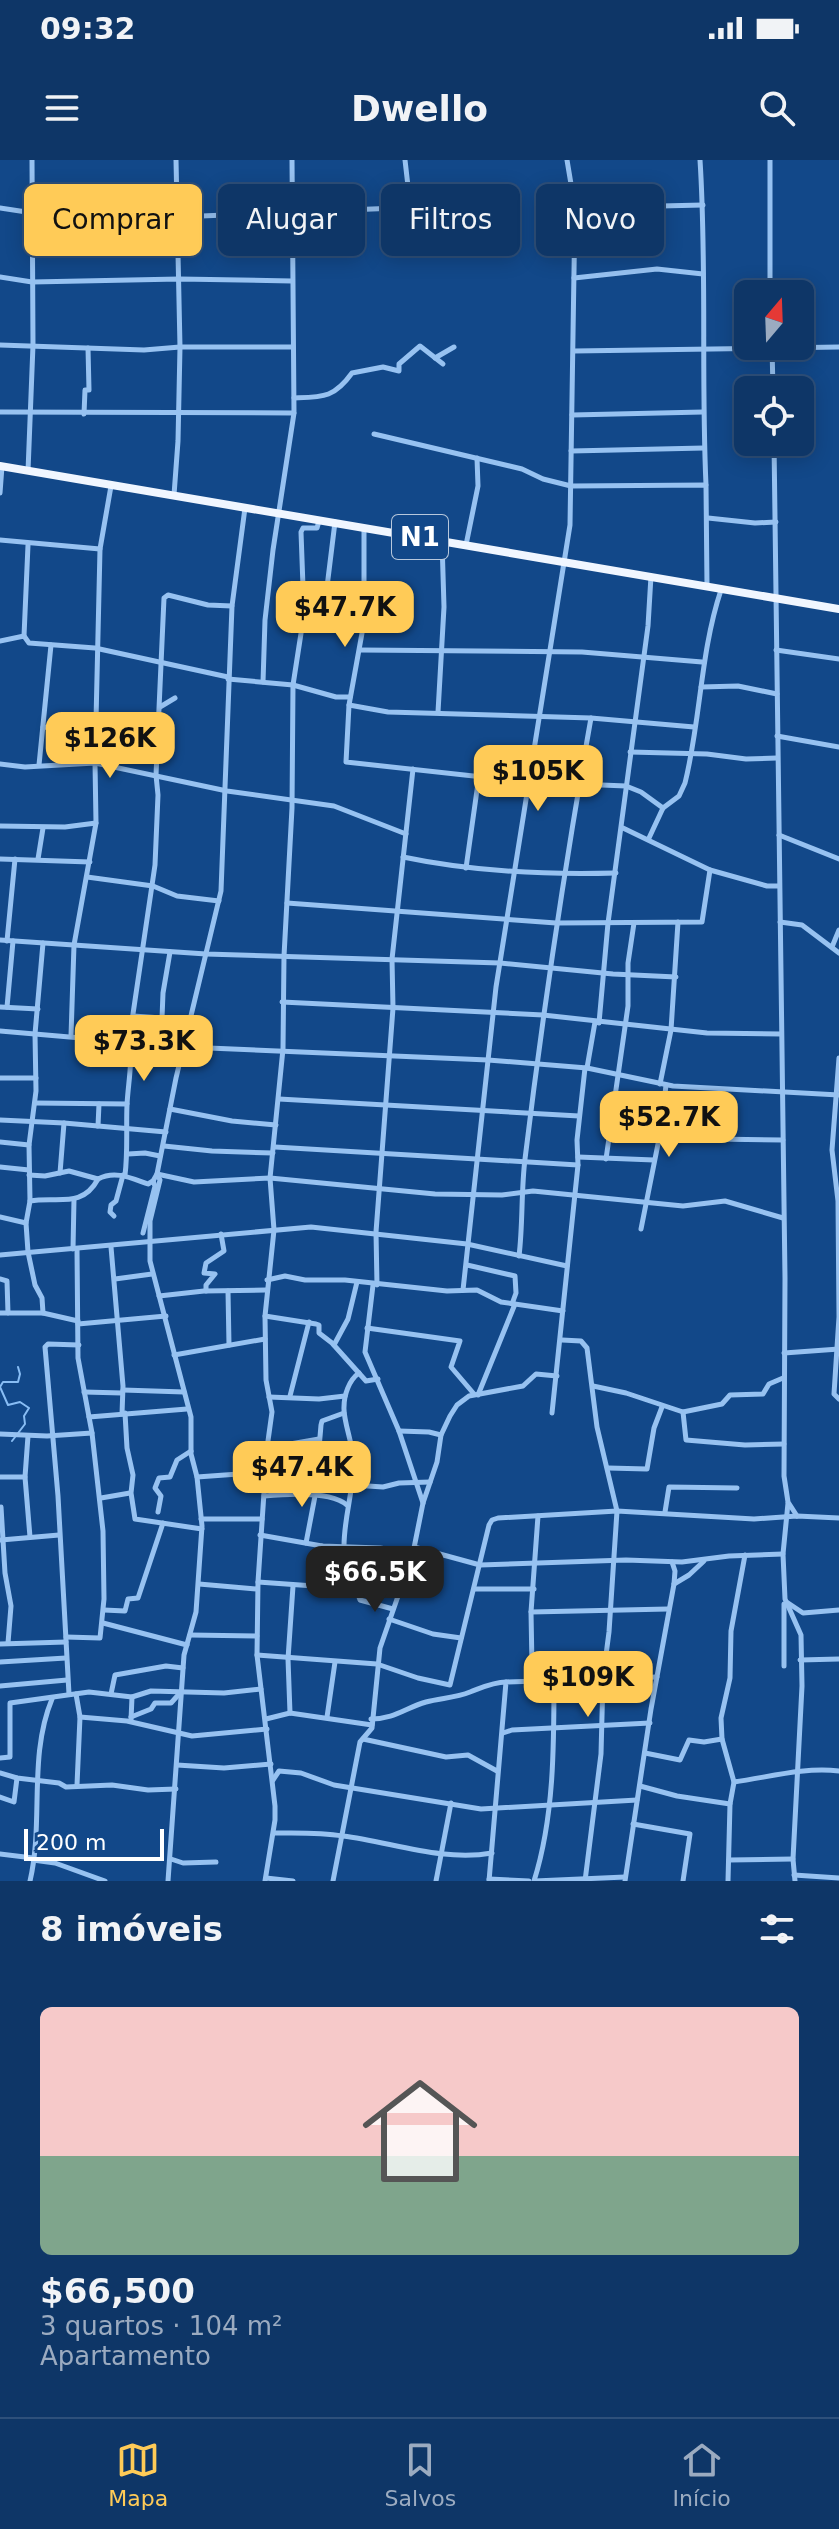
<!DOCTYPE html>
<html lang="pt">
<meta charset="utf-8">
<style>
body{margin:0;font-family:"DejaVu Sans",sans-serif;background:#1c4170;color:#f1f3f6;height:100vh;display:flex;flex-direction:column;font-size:30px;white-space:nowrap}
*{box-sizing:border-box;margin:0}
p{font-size:26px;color:#9babc0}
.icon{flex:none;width:44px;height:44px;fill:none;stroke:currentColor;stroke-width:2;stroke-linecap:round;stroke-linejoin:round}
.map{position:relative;height:1721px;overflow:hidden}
.details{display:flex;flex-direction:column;background:#0e3667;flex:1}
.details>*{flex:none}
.top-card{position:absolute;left:24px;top:24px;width:792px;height:72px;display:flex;gap:16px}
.needle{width:52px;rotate:19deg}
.controls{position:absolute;left:734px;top:120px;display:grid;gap:16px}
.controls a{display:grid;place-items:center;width:80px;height:80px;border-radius:12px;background:#0e3667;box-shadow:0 4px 20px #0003,0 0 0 2px #2e507b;font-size:40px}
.scale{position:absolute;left:24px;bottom:20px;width:140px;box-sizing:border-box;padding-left:8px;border:4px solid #fff;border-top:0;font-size:22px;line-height:28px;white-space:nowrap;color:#fff;-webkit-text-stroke:6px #124889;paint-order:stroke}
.price{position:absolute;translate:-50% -68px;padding:0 18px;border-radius:16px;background:#ffcb57;color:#111;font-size:26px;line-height:52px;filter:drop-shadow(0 2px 4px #0008)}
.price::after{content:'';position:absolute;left:50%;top:48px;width:24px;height:18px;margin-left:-12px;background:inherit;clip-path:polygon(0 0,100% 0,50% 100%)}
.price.selected{background:#222;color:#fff}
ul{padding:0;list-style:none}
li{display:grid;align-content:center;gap:16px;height:424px;padding:0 40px}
li span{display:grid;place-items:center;height:248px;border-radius:12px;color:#555}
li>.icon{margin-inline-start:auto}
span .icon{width:144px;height:144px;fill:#fffc;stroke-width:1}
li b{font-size:34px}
h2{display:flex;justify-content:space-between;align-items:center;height:96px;padding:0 40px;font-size:34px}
.chip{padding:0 28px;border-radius:12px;background:#0e3667;box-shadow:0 4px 20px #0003,0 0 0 2px #2e507b;font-size:28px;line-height:72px}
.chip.selected{background:#ffcb57;color:#111}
.status{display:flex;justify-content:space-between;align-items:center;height:56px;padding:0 40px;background:#0e3667;direction:ltr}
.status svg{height:22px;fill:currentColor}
header{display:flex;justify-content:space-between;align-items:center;height:104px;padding:0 40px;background:#0e3667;font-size:36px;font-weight:700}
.menu{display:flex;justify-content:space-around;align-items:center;height:112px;border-top:2px solid #2e507b;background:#0e3667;font-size:22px;color:#9babc0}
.menu a{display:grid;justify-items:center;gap:4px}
.menu .selected{color:#ffcb57}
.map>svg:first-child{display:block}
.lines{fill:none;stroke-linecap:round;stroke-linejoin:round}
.stream{stroke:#88bdf4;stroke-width:2}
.minor{stroke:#97c2f1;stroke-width:5}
.trunk{stroke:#f0f6ff;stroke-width:8}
.labels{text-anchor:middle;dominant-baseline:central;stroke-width:6;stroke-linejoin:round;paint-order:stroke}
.shield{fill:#124889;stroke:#b8c8dc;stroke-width:2}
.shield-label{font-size:26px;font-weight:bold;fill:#fff}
</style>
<div class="status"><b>09:32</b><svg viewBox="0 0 49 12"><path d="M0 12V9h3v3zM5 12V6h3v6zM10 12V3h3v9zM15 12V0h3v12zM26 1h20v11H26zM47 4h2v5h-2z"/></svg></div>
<header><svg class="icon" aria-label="menu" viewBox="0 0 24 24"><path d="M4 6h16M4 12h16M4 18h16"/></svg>Dwello<svg class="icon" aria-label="search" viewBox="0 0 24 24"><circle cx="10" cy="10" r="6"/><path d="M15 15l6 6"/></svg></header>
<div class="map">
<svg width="839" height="1721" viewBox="0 0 839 1721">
<rect width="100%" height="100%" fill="#124889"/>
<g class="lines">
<path class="stream" d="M 12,1281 L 25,1264 L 24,1256 L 29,1248 L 20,1242 L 8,1245 L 0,1227 L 3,1222 L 18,1222 L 20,1214 L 18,1207"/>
<g class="minor">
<path d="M 700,0 C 707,108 701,217 706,325"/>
<path d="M 770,0 L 770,134"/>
<path d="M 0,48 L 33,53 L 177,57 L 397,48 L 406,44 L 409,35 L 405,0"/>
<path d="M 575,48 L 703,45"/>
<path d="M 0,117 L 32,122 L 179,119 L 292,121"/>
<path d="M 574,118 L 657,109 L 703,114"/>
<path d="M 0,185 L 144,190 L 180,187 L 293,187"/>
<path d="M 772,187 L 773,230"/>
<path d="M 574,191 L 839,187"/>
<path d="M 435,198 L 454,187"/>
<path d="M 294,238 C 323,237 334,238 352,213 L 383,207 L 399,211 L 399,204 L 420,186 L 443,204"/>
<path d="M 0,252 L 294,253"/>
<path d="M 84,254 L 85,230 L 89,230 L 88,188"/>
<path d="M 572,255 L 703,252"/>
<path d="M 374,274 L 522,309 L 543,319 L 571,326 L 706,325 L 707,426"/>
<path d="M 774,282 L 785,1118 L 784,1316 L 788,1342 L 797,1356"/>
<path d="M 571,291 L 704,288"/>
<path d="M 28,311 L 33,185 L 32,0"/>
<path d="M 0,333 L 2,306"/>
<path d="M 174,335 L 178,281 L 180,187 L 176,0"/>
<path d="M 708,358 L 755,363 L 776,362"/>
<path d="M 364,368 L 364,462 L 349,545 L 346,602 L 528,622 L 626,626 L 641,632 L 663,648"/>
<path d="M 0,380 L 100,389"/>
<path d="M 466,385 L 478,326 L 477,298"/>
<path d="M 327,427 L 335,362"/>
<path d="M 24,476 L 28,385"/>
<path d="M 0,481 L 24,476 L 29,483 L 95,488 L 228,517"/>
<path d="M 360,490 L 582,492 L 702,502"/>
<path d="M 776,490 L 839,499"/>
<path d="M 228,519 L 293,525 L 336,537 L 350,537"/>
<path d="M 263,522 L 265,460 L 273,390 L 294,253 L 292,0"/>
<path d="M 701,527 L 738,526 L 777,534"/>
<path d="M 349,545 L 388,552 L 591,558 L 694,567"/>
<path d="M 160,547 L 175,538"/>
<path d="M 438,552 L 444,447 L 442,381"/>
<path d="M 43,567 L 96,573"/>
<path d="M 777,576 L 839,587"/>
<path d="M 630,592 L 707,594 L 746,599 L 777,598"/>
<path d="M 0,604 L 25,607 L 95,603 L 227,631 L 334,646 L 406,674"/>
<path d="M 39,605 L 51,485"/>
<path d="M 0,666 L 65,667 L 96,663"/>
<path d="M 623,668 L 710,710 L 767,726 L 779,726"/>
<path d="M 779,675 L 839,699"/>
<path d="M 649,678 L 663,648 L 679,636 L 685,623 C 701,559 700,493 721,430"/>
<path d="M 403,697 C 474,712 544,715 616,713"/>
<path d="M 0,699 L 90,702"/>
<path d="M 38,699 L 43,668"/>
<path d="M 466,708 L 479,616"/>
<path d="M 87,717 L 153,726 L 177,736 L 219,741"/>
<path d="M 287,743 L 556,763 L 702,762 L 710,710"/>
<path d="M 780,762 L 802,765 L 839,793"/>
<path d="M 0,780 L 206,794 L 500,803 L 613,814 L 676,817"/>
<path d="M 7,781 L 15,699"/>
<path d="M 832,787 L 839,770"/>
<path d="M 282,842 L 543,855 L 707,873 L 781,874"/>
<path d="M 0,847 L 38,849"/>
<path d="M 7,847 L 13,781"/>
<path d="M 133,856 L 191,860"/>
<path d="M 162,858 L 163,833 L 170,792"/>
<path d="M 599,863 L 608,763 L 648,466 L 651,416"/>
<path d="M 0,871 L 185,887 L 488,900 L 587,908 L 673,926 L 839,935"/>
<path d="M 71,876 L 74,785 L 96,663 L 95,603 L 100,389 L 111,326"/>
<path d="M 839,898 L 832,990 L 838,1041 L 839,1157 L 834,1234 L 839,1239"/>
<path d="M 587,908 L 595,862"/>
<path d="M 0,918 L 36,918"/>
<path d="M 660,924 L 671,870 L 678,762"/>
<path d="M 279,939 L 579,956"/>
<path d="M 35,943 L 127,944"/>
<path d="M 170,949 L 232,961 L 276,965"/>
<path d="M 0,960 L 64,963 L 166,972"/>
<path d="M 98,966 L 99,944"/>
<path d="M 661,969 L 712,979 L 783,980"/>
<path d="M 0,982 L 29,985"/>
<path d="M 164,986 L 212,991 L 273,993"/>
<path d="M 275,987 L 578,1005"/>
<path d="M 128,994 L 145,993 L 160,996"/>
<path d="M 578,997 L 654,1000"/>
<path d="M 606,999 L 628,846 L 628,803 L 634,763"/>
<path d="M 0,1007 L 29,1010"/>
<path d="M 60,1013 L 64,963"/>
<path d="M 29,1015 L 45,1016 L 69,1011 L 98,1019 C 115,1010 131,1018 148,1024 L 153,1021 L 157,1014 L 194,1022 L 270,1018 L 435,1034 L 502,1035 L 533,1031 L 683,1046 L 725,1041 L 783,1058"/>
<path d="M 125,1015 C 128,991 126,969 127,945 C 128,923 133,903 129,881 L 155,705 L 158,635 L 156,615 L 164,438 L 168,435 L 208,445 L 232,446"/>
<path d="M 30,1041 C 57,1036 82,1049 98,1019"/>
<path d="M 114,1056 L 110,1052 L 111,1045 L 116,1041 L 123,1015"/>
<path d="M 0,1057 L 26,1063"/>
<path d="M 641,1069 L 661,969 L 666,925"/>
<path d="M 143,1073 L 155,1026 L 153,1021"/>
<path d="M 111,1087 L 123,1226 L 122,1254"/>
<path d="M 73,1089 L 74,1039"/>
<path d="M 0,1095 L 311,1067 L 467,1084 L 567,1106"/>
<path d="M 519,1096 C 523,1064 521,1031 525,999 C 543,851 565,705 591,558"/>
<path d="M 467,1105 L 515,1116 L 516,1133 L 512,1144"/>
<path d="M 0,1119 L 7,1121 L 8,1153"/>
<path d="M 115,1119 L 152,1114"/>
<path d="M 267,1120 L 285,1116 L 305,1120 L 345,1120 L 447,1131 L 477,1130 L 501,1142 L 563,1151"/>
<path d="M 373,1125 L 365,1192 L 399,1271 L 423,1343"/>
<path d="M 377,1125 L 376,1072 L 393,848 L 392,799 L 413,609"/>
<path d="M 463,1130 L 496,827 L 570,365 L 575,48 L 567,0"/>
<path d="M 206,1131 L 206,1125 L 215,1114 L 204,1113 L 206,1103 L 224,1091 L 221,1074"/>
<path d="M 228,1131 L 229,1185"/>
<path d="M 159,1136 L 204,1131 L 266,1130"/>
<path d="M 0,1153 L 43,1153 L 78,1161"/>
<path d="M 43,1153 L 42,1138 L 35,1125 L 28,1092 L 26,1063 L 30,1041 L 29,985 L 36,931 L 35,874 L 43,783"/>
<path d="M 265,1156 L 316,1164 L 319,1165 L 319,1173 L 332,1183 L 366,1221 L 378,1219"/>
<path d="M 78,1164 L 166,1156"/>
<path d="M 367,1168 L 460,1181 L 451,1207 L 474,1234"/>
<path d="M 562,1180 L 581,1181 L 587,1188 L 597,1267 L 617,1351 L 609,1472 L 603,1518 L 601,1594 L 585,1721"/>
<path d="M 334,1185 L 348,1159 L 357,1122"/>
<path d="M 784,1193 L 839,1189"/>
<path d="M 174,1195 L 265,1179"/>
<path d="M 593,1226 L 626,1233 L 683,1252 L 722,1244 L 730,1235 L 763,1234 L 769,1224 L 783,1218"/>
<path d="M 123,1230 L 184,1232"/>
<path d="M 84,1232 L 122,1233"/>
<path d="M 478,1235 L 515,1144"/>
<path d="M 290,1236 L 309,1162"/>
<path d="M 269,1237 L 319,1239 L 345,1236"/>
<path d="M 683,1252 L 686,1280 L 745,1285 L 784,1284"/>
<path d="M 125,1253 L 127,1288 L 133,1315 L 131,1333 L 135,1359 L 202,1369"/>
<path d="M 552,1253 L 578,1005 L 577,980 L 585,908"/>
<path d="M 89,1257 L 187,1249"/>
<path d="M 399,1271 L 429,1272 L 441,1275"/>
<path d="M 0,1274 L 47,1276 L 92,1273"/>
<path d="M 28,1276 L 25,1317 L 30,1377"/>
<path d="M 267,1288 L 319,1279"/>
<path d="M 608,1308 L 647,1309 L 654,1268 L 662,1247"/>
<path d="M 0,1317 L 25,1317"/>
<path d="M 197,1317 L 265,1312"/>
<path d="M 353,1325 L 383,1327 L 399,1323 L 430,1322"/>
<path d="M 264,1336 C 285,1334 331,1331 347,1345"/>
<path d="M 101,1338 L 130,1333"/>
<path d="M 788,1343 L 783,1394 L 785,1439 L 801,1475 L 802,1526 L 793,1699 L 795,1721"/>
<path d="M 1,1347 L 5,1413 L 11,1446 L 8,1483"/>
<path d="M 158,1352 L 161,1336 L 155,1328 L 159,1318 L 170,1317 L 177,1300 L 191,1291"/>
<path d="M 665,1352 L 669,1327 L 737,1328"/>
<path d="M 201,1359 L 262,1359"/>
<path d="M 260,1375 L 322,1386 L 380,1388 L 413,1393"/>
<path d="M 1,1380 L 59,1375"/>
<path d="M 306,1383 L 315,1336 L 321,1265 L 322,1261 L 344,1253"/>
<path d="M 344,1386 C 344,1355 355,1328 353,1297 C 352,1282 343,1259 344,1247 C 344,1235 349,1220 359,1213"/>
<path d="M 414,1387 L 480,1405 L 626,1400 L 682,1402 L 729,1396 L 783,1394"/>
<path d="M 258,1422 L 356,1429 L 360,1440 L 393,1449"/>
<path d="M 199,1424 L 257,1429"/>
<path d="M 674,1424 L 689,1415 L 704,1401"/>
<path d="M 319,1425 L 322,1386"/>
<path d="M 474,1429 L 534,1429"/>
<path d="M 788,1443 L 803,1453 L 839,1450"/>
<path d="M 104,1450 L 125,1451 L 128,1439 L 138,1438 L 163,1363"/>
<path d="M 531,1452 L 668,1449"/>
<path d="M 389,1459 L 433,1474 L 461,1478"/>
<path d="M 103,1463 L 187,1485"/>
<path d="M 190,1475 L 257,1476"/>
<path d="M 66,1477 L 100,1478 L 104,1439 L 103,1371 L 92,1273 L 78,1198 L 77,1089"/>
<path d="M 0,1484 L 66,1482"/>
<path d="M 257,1495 L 377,1504 L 418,1518 L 450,1525 L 489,1365 L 492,1360 L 498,1358 L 617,1351 L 754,1359 L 797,1356 L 839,1358"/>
<path d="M 800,1500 L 839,1499"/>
<path d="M 0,1502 L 66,1498"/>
<path d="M 784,1506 L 784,1444"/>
<path d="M 529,1520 L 532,1506 L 531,1452 L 538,1356"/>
<path d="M 0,1526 L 67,1520"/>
<path d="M 69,1534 L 58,1336 L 45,1187 L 48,1184 L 79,1185"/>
<path d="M 76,1534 L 80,1557 L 77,1625"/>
<path d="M 111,1534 L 115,1515 L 166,1506 L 183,1508"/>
<path d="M 290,1553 L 288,1499 L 293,1426"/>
<path d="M 80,1557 L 127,1561 L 192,1576 L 267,1569"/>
<path d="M 131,1557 L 151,1549 L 155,1543 L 171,1543 L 180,1533"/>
<path d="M 327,1557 L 335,1502"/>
<path d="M 266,1559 L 290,1553 L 372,1565"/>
<path d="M 371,1559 C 395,1559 405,1548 426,1542 C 440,1538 456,1538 470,1532 C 481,1528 493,1522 506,1522"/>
<path d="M 131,1560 L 132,1537"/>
<path d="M 503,1573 L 512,1570 L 650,1563"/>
<path d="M 363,1579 L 446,1597 L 468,1595 L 497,1611"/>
<path d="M 645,1593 L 680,1600 L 689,1580 L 704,1582 L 722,1579"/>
<path d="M 0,1598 L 10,1597 L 10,1543 L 89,1532 L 132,1537 L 151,1531 L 224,1533 L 261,1529"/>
<path d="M 177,1605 L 224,1608 L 271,1604"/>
<path d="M 0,1613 L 17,1618 L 59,1623 L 66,1627 L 112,1625 L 148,1630 L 176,1629"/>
<path d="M 273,1620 L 279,1611 L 301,1613 L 334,1625 L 481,1649 L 637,1640"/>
<path d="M 734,1622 C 770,1617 803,1607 839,1611"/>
<path d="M 640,1626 L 677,1636 L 730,1644"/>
<path d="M 0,1637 L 14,1642 L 17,1618"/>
<path d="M 633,1664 L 690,1674 L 683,1721"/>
<path d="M 274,1673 C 297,1673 319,1672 343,1676 C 391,1682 443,1702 492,1693"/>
<path d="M 0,1694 L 33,1698"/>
<path d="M 171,1699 L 183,1703 L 216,1702"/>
<path d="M 33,1700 L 55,1703 L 105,1721"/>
<path d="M 729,1700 L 793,1699"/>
<path d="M 794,1715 L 839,1718"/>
<path d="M 266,1718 L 293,1721"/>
<path d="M 489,1719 L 529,1721"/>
<path d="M 30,1721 C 44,1661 28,1597 52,1539"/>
<path d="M 168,1721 L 184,1495 L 196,1452 L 202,1366 L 197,1317 L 191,1294 L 191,1257 L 150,1101 L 150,1061 L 160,1020 L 157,1014 L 176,918 L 221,731 L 232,446 L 245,348"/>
<path d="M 265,1721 L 275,1660 L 275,1646 L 257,1495 L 258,1422 L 267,1288 L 272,1252 L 266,1220 L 265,1156 L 274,1070 L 270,1018 L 283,889 L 284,796 L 292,648 L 293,525 L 304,454 L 301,372 L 303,368 L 317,368 L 319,361"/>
<path d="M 333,1721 L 360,1582 L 372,1568 L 380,1488 L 413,1393 L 423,1343 L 437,1302 L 441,1275 L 450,1256 L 457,1245 L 469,1236 L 523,1226 L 536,1214 L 557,1216"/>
<path d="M 436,1721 L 451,1643"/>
<path d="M 489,1721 L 506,1522 L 657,1517"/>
<path d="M 534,1721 C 554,1658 554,1586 554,1520"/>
<path d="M 535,1721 L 625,1717"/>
<path d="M 625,1721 L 651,1549 L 674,1424 L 675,1411 L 672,1402"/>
<path d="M 728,1721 L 730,1644 L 734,1622 L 722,1579 L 721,1558 L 730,1518 L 731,1471 L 745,1395"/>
</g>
<path class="trunk" d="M 0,306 L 839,449"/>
</g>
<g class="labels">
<rect class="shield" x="392" y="355" width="56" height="44" rx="6"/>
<g class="shield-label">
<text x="420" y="377">N1</text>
</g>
</g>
</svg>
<div class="controls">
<a><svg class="needle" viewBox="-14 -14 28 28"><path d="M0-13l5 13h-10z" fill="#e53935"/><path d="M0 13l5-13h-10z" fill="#9babc0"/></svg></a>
<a><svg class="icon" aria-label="locate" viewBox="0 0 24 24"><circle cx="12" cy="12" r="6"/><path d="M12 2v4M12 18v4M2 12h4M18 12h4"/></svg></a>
</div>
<div class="scale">200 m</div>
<b class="price" style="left:345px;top:489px">$47.7K</b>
<b class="price" style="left:110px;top:620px">$126K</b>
<b class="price" style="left:538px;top:653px">$105K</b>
<b class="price" style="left:144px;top:923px">$73.3K</b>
<b class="price" style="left:669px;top:999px">$52.7K</b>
<b class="price" style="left:302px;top:1349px">$47.4K</b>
<b class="price selected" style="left:375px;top:1454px">$66.5K</b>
<b class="price" style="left:588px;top:1559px">$109K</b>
<div class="top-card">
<a class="chip selected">Comprar</a>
<a class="chip">Alugar</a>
<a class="chip">Filtros</a>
<a class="chip">Novo</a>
</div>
</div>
<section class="details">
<h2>8 imóveis<svg class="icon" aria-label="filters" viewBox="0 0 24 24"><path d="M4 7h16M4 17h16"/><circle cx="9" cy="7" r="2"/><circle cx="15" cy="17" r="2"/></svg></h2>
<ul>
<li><span style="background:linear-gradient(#f6c9c9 60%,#7fa58c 0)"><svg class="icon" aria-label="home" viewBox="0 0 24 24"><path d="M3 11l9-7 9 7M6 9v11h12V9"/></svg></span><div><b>$66,500</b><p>3 quartos · 104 m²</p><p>Apartamento</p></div></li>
</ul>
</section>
<nav class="menu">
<a class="selected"><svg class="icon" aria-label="map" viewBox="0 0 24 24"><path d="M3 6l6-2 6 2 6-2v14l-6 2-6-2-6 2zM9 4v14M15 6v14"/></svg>Mapa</a>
<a><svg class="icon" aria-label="saved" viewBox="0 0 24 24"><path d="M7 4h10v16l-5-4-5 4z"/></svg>Salvos</a>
<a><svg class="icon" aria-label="home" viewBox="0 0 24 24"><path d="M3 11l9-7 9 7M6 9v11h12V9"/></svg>Início</a>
</nav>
